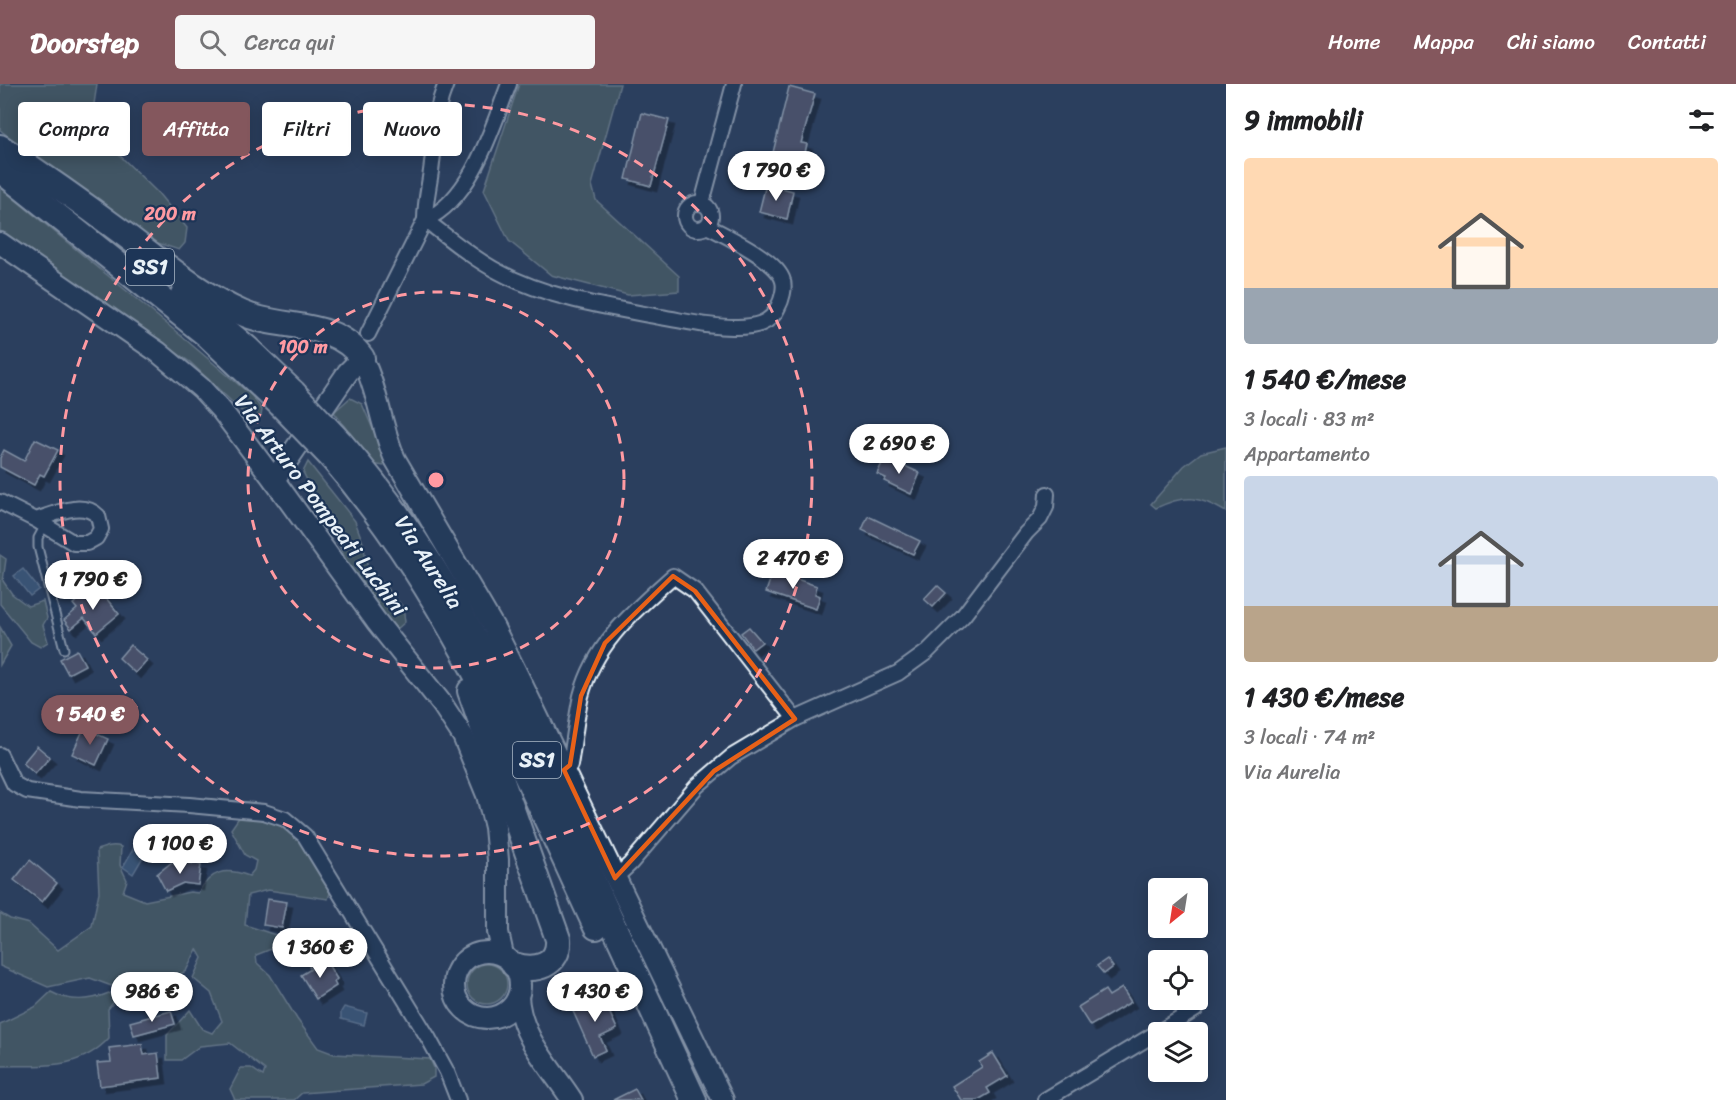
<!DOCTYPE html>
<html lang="it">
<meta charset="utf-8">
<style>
body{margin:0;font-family:Sriracha,sans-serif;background:#f6f6f6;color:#202124;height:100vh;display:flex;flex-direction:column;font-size:22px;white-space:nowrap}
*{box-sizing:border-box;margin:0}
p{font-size:20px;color:#757577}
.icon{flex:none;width:33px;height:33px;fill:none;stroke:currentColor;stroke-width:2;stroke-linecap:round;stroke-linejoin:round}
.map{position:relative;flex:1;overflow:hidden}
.drawer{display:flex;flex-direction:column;background:#fff;width:510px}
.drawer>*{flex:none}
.guide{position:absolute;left:18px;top:18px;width:570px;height:54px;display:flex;gap:12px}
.needle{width:39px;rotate:210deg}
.tools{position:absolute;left:1148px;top:794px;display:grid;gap:12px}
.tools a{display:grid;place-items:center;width:60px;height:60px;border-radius:6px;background:#fff;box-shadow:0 3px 15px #0003;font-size:30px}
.price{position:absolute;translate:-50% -51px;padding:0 14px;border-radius:21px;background:#fff;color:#222;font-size:20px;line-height:39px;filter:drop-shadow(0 2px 3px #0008)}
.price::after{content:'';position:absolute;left:50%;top:36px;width:18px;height:14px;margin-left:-9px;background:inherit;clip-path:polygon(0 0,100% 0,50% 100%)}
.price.selected{background:#84575d;color:#fff}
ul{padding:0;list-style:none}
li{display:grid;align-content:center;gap:12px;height:318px;padding:0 18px}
li span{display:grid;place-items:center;height:186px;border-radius:6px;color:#555}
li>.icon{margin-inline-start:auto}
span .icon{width:108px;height:108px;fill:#fffc;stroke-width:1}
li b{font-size:26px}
h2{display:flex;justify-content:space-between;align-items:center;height:72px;padding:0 18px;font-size:26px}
.pill{padding:0 21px;border-radius:6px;background:#fff;box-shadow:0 3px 15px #0003;font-size:21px;line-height:54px}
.pill.selected{background:#84575d;color:#fff}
header{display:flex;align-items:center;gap:36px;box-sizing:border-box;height:84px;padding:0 30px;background:#84575d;color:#fff}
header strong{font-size:28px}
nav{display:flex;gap:33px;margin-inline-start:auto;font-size:21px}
.search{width:420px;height:54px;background:#f6f6f6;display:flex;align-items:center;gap:15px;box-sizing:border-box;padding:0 21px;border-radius:6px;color:#757577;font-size:22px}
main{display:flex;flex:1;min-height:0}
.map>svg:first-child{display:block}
.green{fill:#5c706b;stroke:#a2b0b2;stroke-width:1.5}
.water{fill:#496a8f;stroke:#89a0b9;stroke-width:1.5}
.building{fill:#6a6578;stroke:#e8f1f8;stroke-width:1.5;filter:url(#shadow)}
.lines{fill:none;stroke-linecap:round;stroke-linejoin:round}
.lane-casing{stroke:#e8f1f8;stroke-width:11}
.street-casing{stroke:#e8f1f8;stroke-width:18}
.secondary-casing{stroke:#e8f1f8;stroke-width:24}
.highway-casing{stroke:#e8f1f8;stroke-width:28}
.lane{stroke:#1d3557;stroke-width:7}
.street{stroke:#1d3557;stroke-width:14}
.secondary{stroke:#1d3557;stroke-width:20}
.highway{stroke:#1d3557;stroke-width:24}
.highway-bridge-casing{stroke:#e8f1f8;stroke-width:28;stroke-linecap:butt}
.highway-bridge{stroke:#1d3557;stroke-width:24}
.marked{fill:none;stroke:#e86118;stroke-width:4.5;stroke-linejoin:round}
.ring{fill:none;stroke:#ff9aa2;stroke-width:3;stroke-dasharray:10 8}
.labels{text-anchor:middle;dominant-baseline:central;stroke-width:4.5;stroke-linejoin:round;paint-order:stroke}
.shield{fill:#1d3557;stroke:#abb9c8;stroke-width:1.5}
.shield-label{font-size:21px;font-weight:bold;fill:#e8f1f8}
.street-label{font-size:22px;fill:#e8f1f8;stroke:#1d3557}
.centre{fill:#ff9aa2;stroke:#1d3557;stroke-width:3}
.ring-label{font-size:18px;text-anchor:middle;font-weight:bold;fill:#ff9aa2;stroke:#1d3557;stroke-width:4.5;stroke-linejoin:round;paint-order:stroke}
</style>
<header>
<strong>Doorstep</strong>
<div class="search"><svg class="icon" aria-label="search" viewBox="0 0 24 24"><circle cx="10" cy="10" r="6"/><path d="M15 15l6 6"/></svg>Cerca qui</div>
<nav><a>Home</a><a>Mappa</a><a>Chi siamo</a><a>Contatti</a></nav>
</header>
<main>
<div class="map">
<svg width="1226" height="1016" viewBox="0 0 1226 1016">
<defs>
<filter id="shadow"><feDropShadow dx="5.5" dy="5.5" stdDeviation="0" flood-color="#0009"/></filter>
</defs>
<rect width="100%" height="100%" fill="#2c3f5e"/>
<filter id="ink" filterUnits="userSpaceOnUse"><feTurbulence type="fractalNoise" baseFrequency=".0167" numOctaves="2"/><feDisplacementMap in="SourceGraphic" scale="12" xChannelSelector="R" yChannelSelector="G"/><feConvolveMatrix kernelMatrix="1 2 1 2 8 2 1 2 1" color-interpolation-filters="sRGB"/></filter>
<g filter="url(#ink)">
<g class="green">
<path d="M 0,0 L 97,0 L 94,20 L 105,57 L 158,109 L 187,144 L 185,159 L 179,166 L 143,154 L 0,46 Z"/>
<path d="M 519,0 L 620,0 L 592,101 L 596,116 L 679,192 L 679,207 L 628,211 L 551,191 L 509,157 L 484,106 Z"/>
<path d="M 0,103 L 173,245 L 252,312 L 262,326 L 261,332 L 250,335 L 190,278 L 0,147 Z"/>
<path d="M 350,314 L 362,320 L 386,375 L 384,382 L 372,380 L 334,328 Z"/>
<path d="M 1226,363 L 1226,428 C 1199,412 1185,410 1156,424 L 1151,420 L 1184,382 L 1201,369 Z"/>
<path d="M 308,378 L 355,437 L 363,459 L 367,481 L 403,523 L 405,538 L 396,546 L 353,490 L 303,388 Z"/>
<path d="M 0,471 L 6,475 L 3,497 L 12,510 L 28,522 L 43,517 L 47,534 L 43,541 L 48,558 L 40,563 L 31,558 L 0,520 Z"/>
<path d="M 0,543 L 11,562 L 0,581 Z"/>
<path d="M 240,732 C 257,734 276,736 291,746 C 304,755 322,791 331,806 L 328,815 L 268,806 L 248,811 L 245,841 L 279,852 L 279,862 L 256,871 L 257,879 L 270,891 L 297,935 L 318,964 L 334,970 L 430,975 L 434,984 L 434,993 L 421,1000 L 302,1009 L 294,1016 L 235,1016 L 230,1005 L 241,984 L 251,984 L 263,992 L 265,986 L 230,959 L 200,962 L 181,976 L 167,976 L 167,951 L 190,926 L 202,945 L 212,949 L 222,937 L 211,909 L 193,894 L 202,874 L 197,865 L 186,887 L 148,907 L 117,904 L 90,894 L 48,903 L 0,882 L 0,829 L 10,835 L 29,840 L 58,866 L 92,842 L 99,808 L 97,766 C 105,763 112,760 121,763 L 120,781 L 127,796 L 123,808 L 145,817 L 190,808 L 198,809 C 211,787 224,783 249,792 L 254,786 L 256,777 L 245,771 L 231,745 Z"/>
<circle cx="487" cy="900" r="20"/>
<path d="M 51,908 C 69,918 90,917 109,909 L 116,915 L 108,925 L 109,954 C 79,987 41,981 0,982 L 0,940 L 35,923 Z"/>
</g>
<g class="water">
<path d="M 23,485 L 39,505 L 30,512 L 14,492 Z"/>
<path d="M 135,762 L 146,768 L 133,790 L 123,783 Z"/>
<path d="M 344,923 L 367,929 L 364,941 L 341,935 L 341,928 Z"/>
</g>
<g class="building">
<path d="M 789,3 L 815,10 L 801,59 L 807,60 L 800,89 L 770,81 Z"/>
<path d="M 642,29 L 669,36 L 651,102 L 626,95 Z"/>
<path d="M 766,100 L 793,107 L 787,135 L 759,128 Z"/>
<path d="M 35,355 L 58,366 L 44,392 L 40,390 L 34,401 L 0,383 L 0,374 L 4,366 L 24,377 Z"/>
<path d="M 885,373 L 920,389 L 911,410 L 884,397 L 886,394 L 877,390 Z"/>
<path d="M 868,432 L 920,457 L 913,470 L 862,446 Z"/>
<path d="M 773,487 L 817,502 L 815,510 L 820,512 L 816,525 L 766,508 Z"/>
<path d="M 937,501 L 946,509 L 933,523 L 924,515 Z"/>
<path d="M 96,502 L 119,530 L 96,549 L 84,534 L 71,545 L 64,536 L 77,525 L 73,520 Z"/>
<path d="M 749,543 L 762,558 L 753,565 L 741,549 Z"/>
<path d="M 130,561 L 147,576 L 135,589 L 119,574 Z"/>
<path d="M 77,566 L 85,581 L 68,590 L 60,575 Z"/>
<path d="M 84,644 L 108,655 L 96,681 L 72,670 Z"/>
<path d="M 37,662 L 50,673 L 35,690 L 23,679 Z"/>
<path d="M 30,776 L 57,799 L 42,818 L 14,796 Z"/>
<path d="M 172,778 L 177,783 L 182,778 L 201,781 L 198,801 L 183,799 L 166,807 L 157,790 Z"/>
<path d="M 267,815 L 287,818 L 282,844 L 263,841 Z"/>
<path d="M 324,874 L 337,895 L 334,898 L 336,902 L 316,915 L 301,891 L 311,885 L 309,883 Z"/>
<path d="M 1107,875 L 1113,883 L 1104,890 L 1097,882 Z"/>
<path d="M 1122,904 L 1131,918 L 1090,942 L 1078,923 L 1105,906 L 1109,912 Z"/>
<path d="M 602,912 L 617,945 L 600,953 L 606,966 L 593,972 L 572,925 Z"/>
<path d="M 171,927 L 175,940 L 134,951 L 130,938 Z"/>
<path d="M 142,960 L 144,971 L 158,969 L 161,994 L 100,1002 L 97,979 L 111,978 L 109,964 Z"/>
<path d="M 993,969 L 1007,992 L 987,1004 L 990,1009 L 978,1016 L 961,1016 L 952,1002 L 982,983 L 979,978 Z"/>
<path d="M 635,1005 L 641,1016 L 613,1016 Z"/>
</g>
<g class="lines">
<defs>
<path id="lane" d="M 45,441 L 38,454 L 38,463 L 64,565"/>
<g id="street">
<path d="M 446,0 C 434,28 436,50 432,79 C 430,99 425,116 425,136 C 449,154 472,174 499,188 C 547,214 607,223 660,233 C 685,237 712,244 737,243 C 754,243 771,240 778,223 C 782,216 785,204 783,197 C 778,176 726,152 707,142"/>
<circle cx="698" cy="132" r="13"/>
<path d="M 702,119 L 734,0"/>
<path d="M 368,250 L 425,136 C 472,115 492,44 509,0"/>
<path d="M 0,418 L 36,436 L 74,459 L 87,459 L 96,454 L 101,445 L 98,432 C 82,416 55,430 36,436"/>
<path d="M 0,671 L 14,700 L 27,707 L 81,715 L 189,721 L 264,728 L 285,735 L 305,752 L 429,955 L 447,988 L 458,1016"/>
<path d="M 564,686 L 570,681 C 574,658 576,634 581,612 C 595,559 634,527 673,492 L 695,507 L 795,635"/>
<path d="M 615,794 L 630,780 L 697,702 L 731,673 L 795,635 L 898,589 L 927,568 L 963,532 L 1026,449 L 1040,435 L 1046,423 L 1047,410"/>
<path d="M 1159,948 L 1196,925"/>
<path d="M 1045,1016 L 1158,948"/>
</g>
<g id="secondary">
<path d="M 0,159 L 158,268 L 201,304 L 222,327 L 274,396 L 376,537 L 442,620 L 463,652 L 487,711 L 495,743 L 498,776 L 498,848 L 503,871"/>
<path d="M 274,396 L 348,288 L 362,274 C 378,306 381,343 395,375 L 493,542 L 519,594 L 723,1016"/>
<circle cx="487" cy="901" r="33"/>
<path d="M 518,913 C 521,955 551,983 572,1016"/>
</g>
<g id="highway">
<path d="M 0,63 C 41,90 81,118 120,147 C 159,176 197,209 242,229 C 282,247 334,234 362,274"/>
<path d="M 0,86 L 207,251 L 281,321"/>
<path d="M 183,210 L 248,265 L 293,308"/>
<path d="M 341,359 C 442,475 505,606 569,744 C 610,835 652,925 694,1016"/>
<path d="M 332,374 C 451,511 520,680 596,843"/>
<path d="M 470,607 L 558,855 C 560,882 535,888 514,881"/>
</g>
</defs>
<use href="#lane" class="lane-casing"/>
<use href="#street" class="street-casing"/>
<use href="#secondary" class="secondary-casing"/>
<use href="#highway" class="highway-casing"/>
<use href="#lane" class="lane"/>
<use href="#street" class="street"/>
<use href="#secondary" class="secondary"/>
<use href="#highway" class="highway"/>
<defs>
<g id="highway-bridge">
<path d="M 293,308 L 341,359"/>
<path d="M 281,321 L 332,374"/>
</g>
</defs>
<use href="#highway-bridge" class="highway-bridge-casing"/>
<use href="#highway-bridge" class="highway-bridge"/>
</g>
</g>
<path d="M0 0H1226V1016H0ZM 673,492 L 695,507 L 795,635 L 714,687 L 615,794 L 564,686 L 570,681 L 581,612 L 605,559 Z" fill="#2c3f5e" fill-opacity=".55" fill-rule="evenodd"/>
<path class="marked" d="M 673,492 L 695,507 L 795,635 L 714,687 L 615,794 L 564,686 L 570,681 L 581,612 L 605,559 Z"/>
<g class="ring">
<circle cx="436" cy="396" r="188"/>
<circle cx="436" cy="396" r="376"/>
</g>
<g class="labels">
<g class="shield">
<rect x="126" y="165" width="48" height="36" rx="4.5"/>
<rect x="513" y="658" width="48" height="36" rx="4.5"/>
</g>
<g class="shield-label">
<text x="150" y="183">SS1</text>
<text x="537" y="676">SS1</text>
</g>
<g class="street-label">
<text transform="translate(321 421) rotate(53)">Via Arturo Pompeati Luchini</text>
<text transform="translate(429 478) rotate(57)">Via Aurelia</text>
</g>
</g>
<circle cx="436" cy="396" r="9" class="centre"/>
<g class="ring-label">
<text x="170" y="136">200 m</text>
<text x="303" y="269">100 m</text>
</g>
</svg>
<div class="tools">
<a><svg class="needle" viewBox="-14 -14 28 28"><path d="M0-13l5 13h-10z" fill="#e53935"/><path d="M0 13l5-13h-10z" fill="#757577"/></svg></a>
<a><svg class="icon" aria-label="locate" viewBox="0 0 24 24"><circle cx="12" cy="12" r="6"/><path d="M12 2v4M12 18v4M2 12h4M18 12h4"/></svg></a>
<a><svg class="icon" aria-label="layers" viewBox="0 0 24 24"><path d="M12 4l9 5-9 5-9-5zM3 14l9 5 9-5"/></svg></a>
</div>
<b class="price" style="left:776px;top:118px">1 790 €</b>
<b class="price" style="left:899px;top:391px">2 690 €</b>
<b class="price" style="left:793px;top:506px">2 470 €</b>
<b class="price" style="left:93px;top:527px">1 790 €</b>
<b class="price selected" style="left:90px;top:662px">1 540 €</b>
<b class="price" style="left:180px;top:791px">1 100 €</b>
<b class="price" style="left:320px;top:895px">1 360 €</b>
<b class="price" style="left:152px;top:939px">986 €</b>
<b class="price" style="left:595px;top:939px">1 430 €</b>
<div class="guide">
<a class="pill">Compra</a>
<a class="pill selected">Affitta</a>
<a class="pill">Filtri</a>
<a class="pill">Nuovo</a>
</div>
</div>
<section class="drawer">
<h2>9 immobili<svg class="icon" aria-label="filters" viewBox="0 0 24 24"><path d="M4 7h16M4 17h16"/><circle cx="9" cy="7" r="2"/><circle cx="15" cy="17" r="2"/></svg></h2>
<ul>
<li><span style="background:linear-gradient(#ffd9b3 70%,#9aa5b1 0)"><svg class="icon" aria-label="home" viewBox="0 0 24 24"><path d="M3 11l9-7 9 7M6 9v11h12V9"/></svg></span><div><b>1 540 €/mese</b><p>3 locali · 83 m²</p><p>Appartamento</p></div></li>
<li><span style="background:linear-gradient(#c9d6e8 70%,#b9a48a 0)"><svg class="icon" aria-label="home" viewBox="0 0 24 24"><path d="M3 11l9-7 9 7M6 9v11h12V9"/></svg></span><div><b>1 430 €/mese</b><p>3 locali · 74 m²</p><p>Via Aurelia</p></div></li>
</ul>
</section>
</main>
